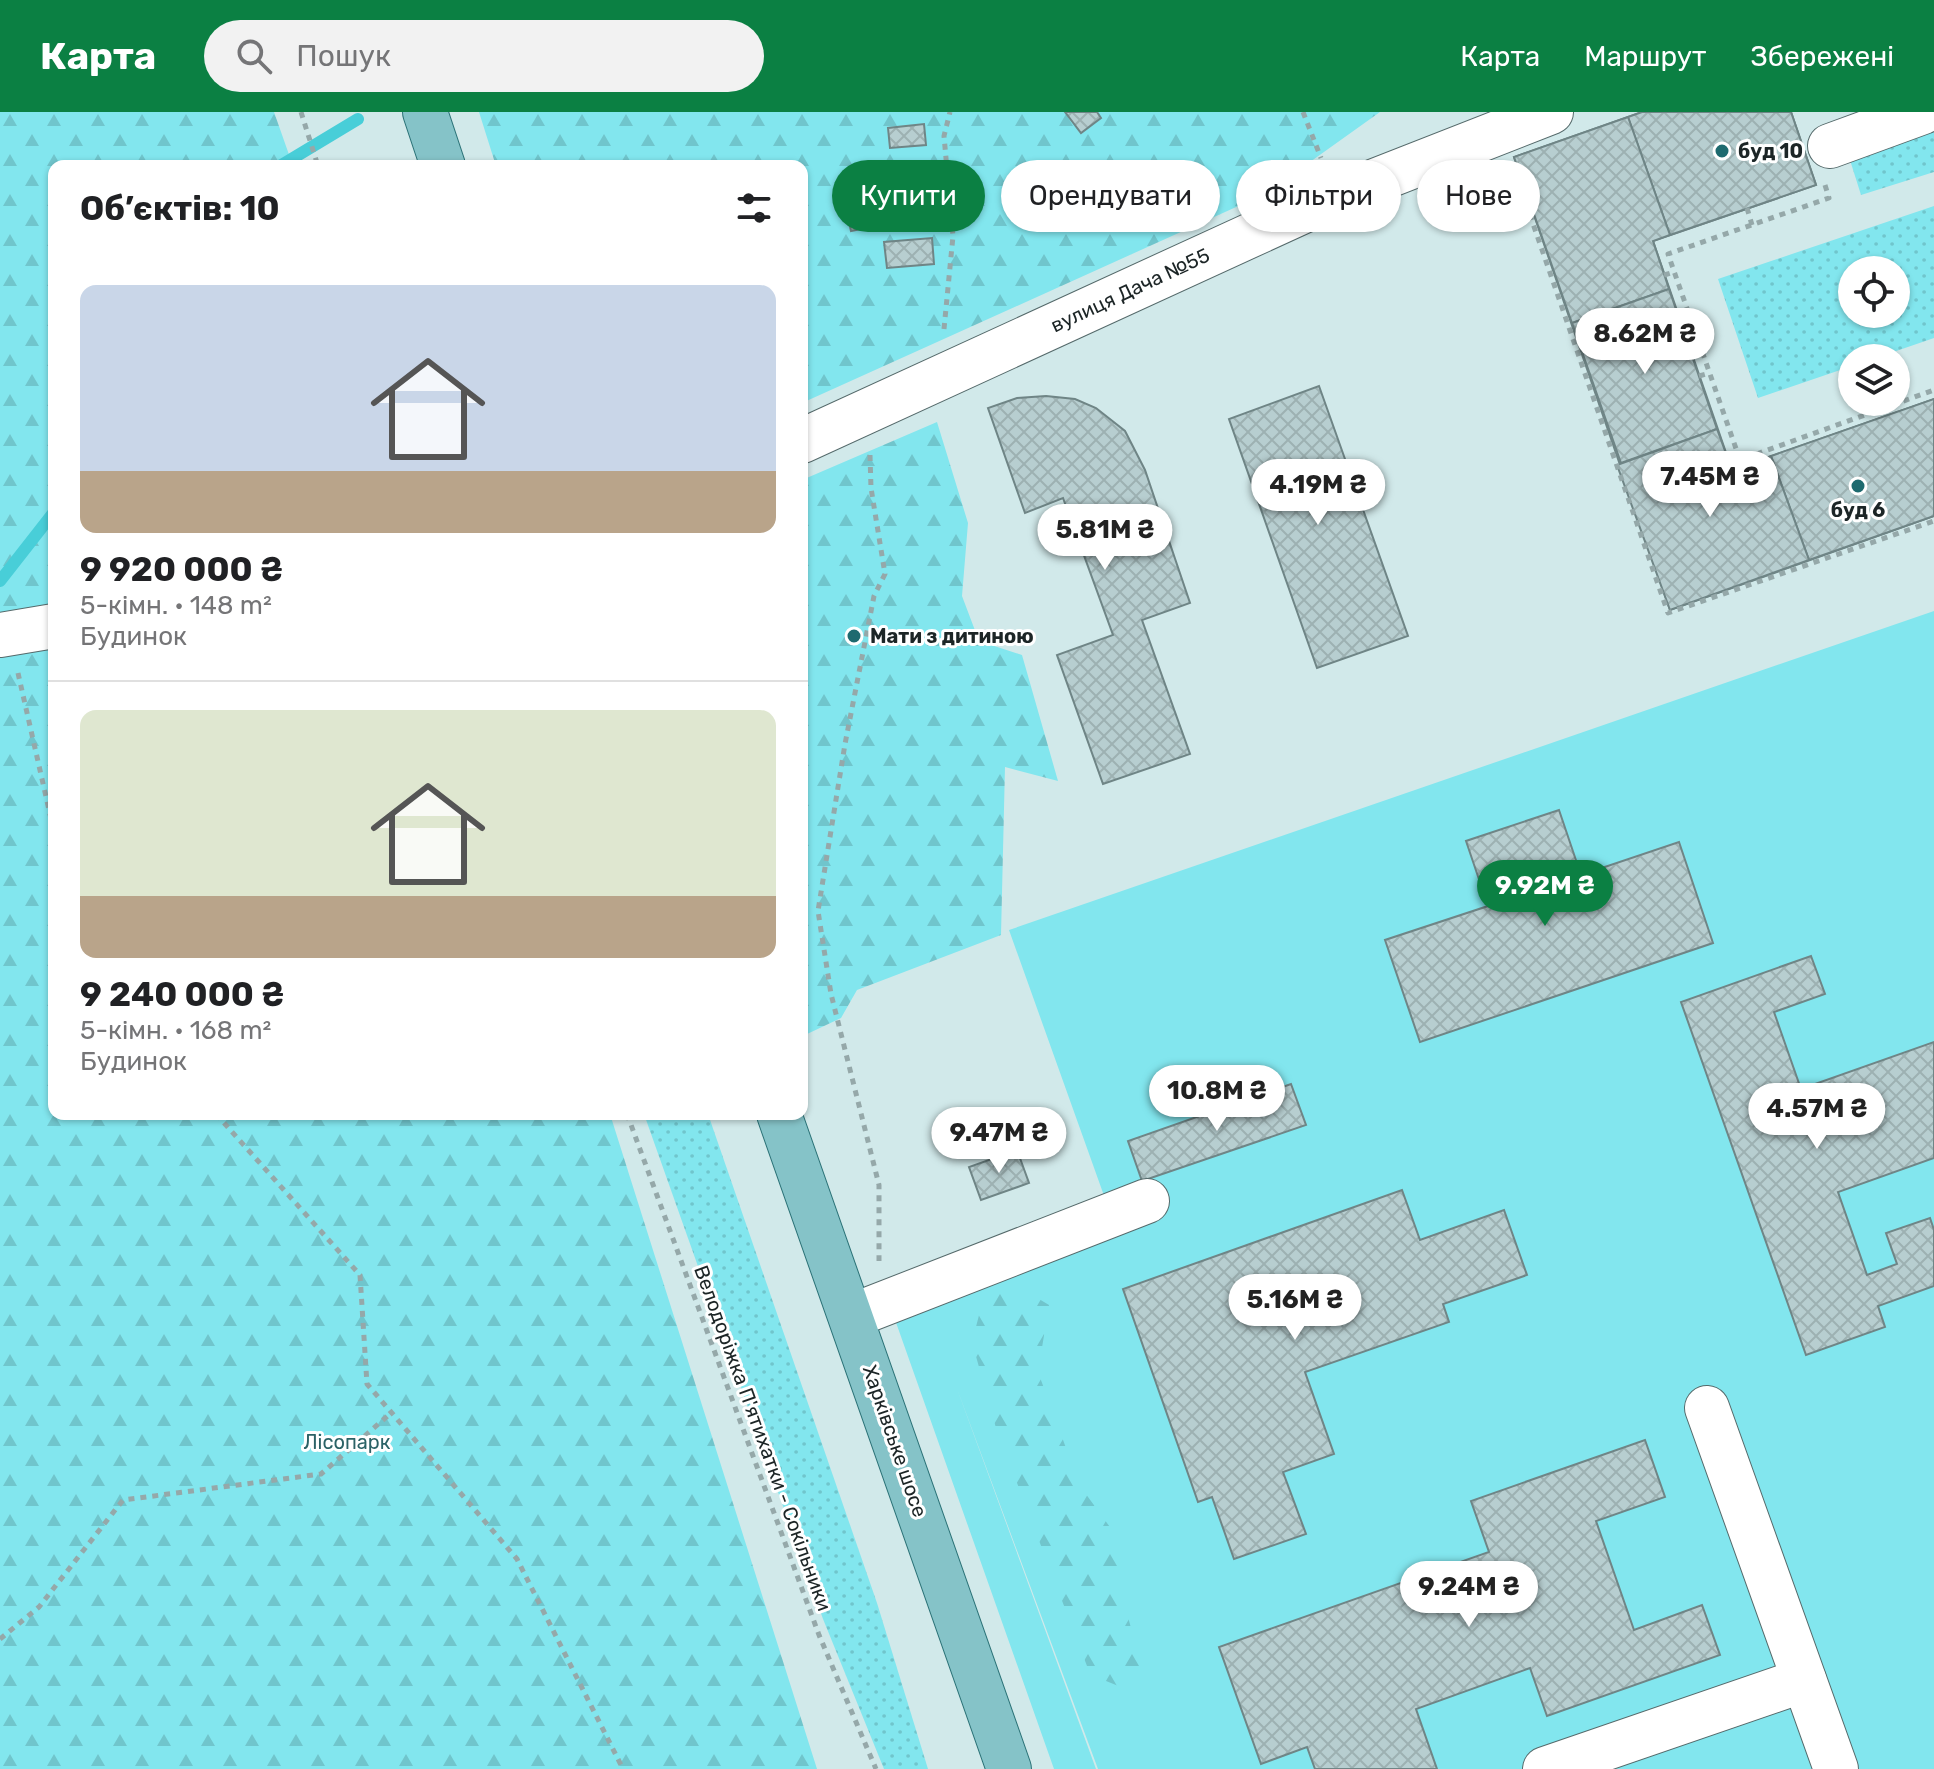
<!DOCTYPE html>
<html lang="uk">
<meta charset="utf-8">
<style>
body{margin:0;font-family:Rubik,sans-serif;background:#f2f2f2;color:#202124;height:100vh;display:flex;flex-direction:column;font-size:30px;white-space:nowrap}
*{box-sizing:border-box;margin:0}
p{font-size:26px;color:#757577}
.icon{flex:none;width:44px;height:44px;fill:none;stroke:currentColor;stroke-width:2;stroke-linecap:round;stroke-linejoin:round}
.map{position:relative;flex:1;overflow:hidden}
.panel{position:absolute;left:48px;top:48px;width:760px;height:960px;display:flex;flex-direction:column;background:#fff;border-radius:16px;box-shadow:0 2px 6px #0004}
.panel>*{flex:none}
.top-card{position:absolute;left:832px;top:48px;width:760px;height:72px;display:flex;gap:16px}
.buttons{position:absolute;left:1838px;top:144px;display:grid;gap:16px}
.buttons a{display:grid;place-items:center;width:72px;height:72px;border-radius:50%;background:#fff;box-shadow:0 2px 6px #0004;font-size:40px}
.price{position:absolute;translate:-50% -68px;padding:0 18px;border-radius:28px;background:#fff;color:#222;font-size:26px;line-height:52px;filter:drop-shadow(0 2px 4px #0008)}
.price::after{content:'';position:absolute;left:50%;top:48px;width:24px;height:18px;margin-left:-12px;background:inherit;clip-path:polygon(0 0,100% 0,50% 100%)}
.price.selected{background:#0b8043;color:#fff}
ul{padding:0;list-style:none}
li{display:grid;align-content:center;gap:16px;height:424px;padding:0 32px}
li+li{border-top:2px solid #e0e0e0}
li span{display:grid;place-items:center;height:248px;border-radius:16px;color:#555}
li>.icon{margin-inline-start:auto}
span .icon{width:144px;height:144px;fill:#fffc;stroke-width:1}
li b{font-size:34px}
h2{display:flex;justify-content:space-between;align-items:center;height:96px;padding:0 32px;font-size:34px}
.tag{padding:0 28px;border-radius:36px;background:#fff;box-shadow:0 2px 6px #0004;font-size:28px;line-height:72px}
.tag.selected{background:#0b8043;color:#fff}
header{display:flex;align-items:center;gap:48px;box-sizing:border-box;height:112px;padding:0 40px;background:#0b8043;color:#fff}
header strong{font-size:38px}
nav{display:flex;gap:44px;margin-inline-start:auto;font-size:28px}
.search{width:560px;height:72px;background:#f2f2f2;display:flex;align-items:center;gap:20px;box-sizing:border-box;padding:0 28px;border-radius:44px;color:#757577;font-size:30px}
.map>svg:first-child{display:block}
.green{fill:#82e6ee}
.forest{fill:url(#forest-firs)}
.park{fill:url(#park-dots);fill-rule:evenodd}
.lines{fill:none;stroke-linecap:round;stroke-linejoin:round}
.stream{stroke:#48ced8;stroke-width:12}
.building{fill:url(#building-cross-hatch);stroke:#6f8586;stroke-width:2}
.minor-casing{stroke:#556a6b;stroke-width:46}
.major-casing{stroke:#2b7277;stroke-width:46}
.path{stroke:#95a8a9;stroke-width:5;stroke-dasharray:6 6;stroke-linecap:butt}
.minor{stroke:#fff;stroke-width:44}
.major{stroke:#85c3c8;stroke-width:44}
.poi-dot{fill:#1e6a6f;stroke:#fff;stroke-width:3}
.labels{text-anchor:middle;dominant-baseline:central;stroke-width:6;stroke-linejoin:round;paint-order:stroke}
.poi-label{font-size:20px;font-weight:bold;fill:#1c2526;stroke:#fff;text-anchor:start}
.street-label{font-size:20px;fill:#1c2526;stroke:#fff}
.park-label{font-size:20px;fill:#2b6266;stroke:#fff}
</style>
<header>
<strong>Карта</strong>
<div class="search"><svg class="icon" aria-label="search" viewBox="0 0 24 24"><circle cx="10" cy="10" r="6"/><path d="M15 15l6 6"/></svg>Пошук</div>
<nav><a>Карта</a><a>Маршрут</a><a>Збережені</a></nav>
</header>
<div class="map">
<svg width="1934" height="1657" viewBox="0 0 1934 1657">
<defs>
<pattern id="forest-firs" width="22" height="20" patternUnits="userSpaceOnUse" patternTransform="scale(2)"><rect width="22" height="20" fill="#82e6ee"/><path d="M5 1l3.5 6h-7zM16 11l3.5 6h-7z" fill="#70c5cc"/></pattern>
<pattern id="park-dots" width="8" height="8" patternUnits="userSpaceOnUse" patternTransform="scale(2)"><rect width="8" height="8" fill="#82e6ee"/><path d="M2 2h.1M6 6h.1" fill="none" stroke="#70c5cc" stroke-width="1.8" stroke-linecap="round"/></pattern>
<pattern id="building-cross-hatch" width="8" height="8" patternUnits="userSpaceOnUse" patternTransform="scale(2)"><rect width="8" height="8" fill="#b7ced0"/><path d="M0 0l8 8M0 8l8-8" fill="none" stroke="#9db1b2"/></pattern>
</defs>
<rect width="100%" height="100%" fill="#d1e9ea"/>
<path class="green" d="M 1934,499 L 1934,1657 L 1098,1657 L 956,1274 L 1096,1657 L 1054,1657 L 893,1202 L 1117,1120 L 1009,818 Z"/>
<g class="forest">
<path d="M 0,0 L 274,0 L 293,54 L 54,54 L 54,1002 L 610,1002 L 817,1657 L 0,1657 Z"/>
<path d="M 479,0 L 1380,0 L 1265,82 L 802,291 L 802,54 L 496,54 Z"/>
<path d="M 937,310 L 968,411 L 962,484 L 979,529 L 1022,543 L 1058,669 L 1005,655 L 1001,823 L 857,878 L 841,906 L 805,923 L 802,918 L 802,368 Z"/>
<path d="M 1019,1175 L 1049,1193 L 1038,1260 L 1080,1374 L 1115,1422 L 1118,1469 L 1141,1552 L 1121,1575 L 1101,1567 L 1087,1554 L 996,1316 L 972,1230 L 983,1188 Z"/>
</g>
<g class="park">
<path d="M 1934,20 L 1934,60 L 1861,83 L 1850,48 Z"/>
<path d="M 1934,94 L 1934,226 L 1876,246 L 1852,246 L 1852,254 L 1758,286 L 1718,167 ZM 1896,158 L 1896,202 L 1852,202 L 1852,158 Z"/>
<path d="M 644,1002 L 708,1002 L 877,1491 L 928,1657 L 884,1657 L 823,1507 Z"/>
</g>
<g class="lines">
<g class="stream">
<path d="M 280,54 L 358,7"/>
<path d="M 0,469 L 54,400"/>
</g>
</g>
<g class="building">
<path d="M 1065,0 L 1097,0 L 1101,6 L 1081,21 Z"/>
<path d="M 1642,0 L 1791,0 L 1816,73 L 1653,129 L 1732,358 L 1934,287 L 1934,404 L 1670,498 L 1514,45 Z"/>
<path d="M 1642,0 L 1791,0 L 1816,73 L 1670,123 L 1628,5 Z"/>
<path d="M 1628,5 L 1670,123 L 1653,129 L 1669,177 L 1572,211 L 1514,45 Z"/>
<path d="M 924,12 L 926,33 L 890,36 L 888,16 Z"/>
<path d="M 904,80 L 910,107 L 851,119 L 845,92 Z"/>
<path d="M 932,126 L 934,152 L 887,156 L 884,130 Z"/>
<path d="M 1669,177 L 1717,317 L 1621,351 L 1572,211 Z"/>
<path d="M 1319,274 L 1408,524 L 1317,556 L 1229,307 Z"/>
<path d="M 1046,284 L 1075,287 L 1096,296 L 1125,319 L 1145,358 L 1190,491 L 1142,508 L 1190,642 L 1103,672 L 1057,543 L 1113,523 L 1063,386 L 1025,401 L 988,296 L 1017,286 Z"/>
<path d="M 1934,287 L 1934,404 L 1809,448 L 1771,344 Z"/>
<path d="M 1717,317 L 1732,358 L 1771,344 L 1809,448 L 1670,498 L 1617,353 Z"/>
<path d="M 1559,698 L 1581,763 L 1679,730 L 1713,831 L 1420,930 L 1385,828 L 1488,794 L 1466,729 Z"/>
<path d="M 1811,844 L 1825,882 L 1774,900 L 1801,977 L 1934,930 L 1934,1046 L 1838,1080 L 1867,1163 L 1897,1152 L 1886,1121 L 1930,1106 L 1934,1118 L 1934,1174 L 1878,1194 L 1885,1215 L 1806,1243 L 1681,890 Z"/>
<path d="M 1291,972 L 1306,1013 L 1142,1069 L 1128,1029 Z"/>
<path d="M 1017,1038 L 1029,1071 L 981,1088 L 969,1055 Z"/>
<path d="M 1402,1078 L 1420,1128 L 1504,1098 L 1527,1163 L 1443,1192 L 1449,1210 L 1305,1260 L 1334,1342 L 1283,1360 L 1306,1422 L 1234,1447 L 1212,1385 L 1198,1390 L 1123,1177 Z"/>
<path d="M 1645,1328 L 1665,1385 L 1596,1409 L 1634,1518 L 1702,1493 L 1720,1543 L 1547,1604 L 1530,1556 L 1416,1597 L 1437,1657 L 1315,1657 L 1307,1635 L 1261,1652 L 1219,1535 L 1489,1440 L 1471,1389 Z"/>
</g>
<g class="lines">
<defs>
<g id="minor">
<path d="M 1830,34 L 1923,0"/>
<path d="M 802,329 L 1334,85 L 1551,0"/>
<path d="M 0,523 L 54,514"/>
<path d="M 852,1204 L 1147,1089"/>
<path d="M 1707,1296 L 1836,1657"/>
<path d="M 1545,1657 L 1804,1568"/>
</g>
<g id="major">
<path d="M 425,0 L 443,54"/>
<path d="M 779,1002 L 1009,1657"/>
</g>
</defs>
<use href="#minor" class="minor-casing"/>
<use href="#major" class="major-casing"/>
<g class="path">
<path d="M 301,0 L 318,54"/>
<path d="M 1303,0 L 1321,46"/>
<path d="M 1514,57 L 1668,501 L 1934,409"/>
<path d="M 1825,73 L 1829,86 L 1668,142 L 1740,348 L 1934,278"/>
<path d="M 1747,96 L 1752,113"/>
<path d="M 1664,163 L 1674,160"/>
<path d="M 944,217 L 953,124 L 944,24 L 950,0"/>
<path d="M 1699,264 L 1710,261"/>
<path d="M 870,343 L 871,376 L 885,462 L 874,484 L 845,632 L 818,799 L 831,882 L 879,1073 L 879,1149"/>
<path d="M 18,561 L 54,720"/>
<path d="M 216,1002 L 360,1163 L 367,1272 L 517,1447 L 623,1657"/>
<path d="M 627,1002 L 819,1523 L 876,1657"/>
<path d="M 0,1527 L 39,1495 L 123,1388 L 321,1362 L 391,1301"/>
</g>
<use href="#minor" class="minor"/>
<use href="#major" class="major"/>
</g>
<g class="poi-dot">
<circle cx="1722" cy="39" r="8"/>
<circle cx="1858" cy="374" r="8"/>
<circle cx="854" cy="524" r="8"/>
</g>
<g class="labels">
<g class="poi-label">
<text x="1738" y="39">буд 10</text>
<text x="1858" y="398" text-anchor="middle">буд 6</text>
<text x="870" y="524">Мати з дитиною</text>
</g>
<g class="street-label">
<text transform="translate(1130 178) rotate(-25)">вулиця Дача №55</text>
<text transform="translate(763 1326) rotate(70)">Велодоріжка П'ятихатки - Сокільники</text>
<text transform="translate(895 1329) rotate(71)">Харківське шосе</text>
</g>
<g class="park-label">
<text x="347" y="1330">Лісопарк</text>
</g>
</g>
</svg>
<div class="buttons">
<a><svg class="icon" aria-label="locate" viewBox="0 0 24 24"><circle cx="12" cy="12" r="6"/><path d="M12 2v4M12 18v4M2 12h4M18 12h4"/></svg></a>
<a><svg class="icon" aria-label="layers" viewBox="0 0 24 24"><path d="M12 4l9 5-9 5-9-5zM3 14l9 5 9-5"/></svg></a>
</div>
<b class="price" style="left:1645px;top:264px">8.62M ₴</b>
<b class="price" style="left:1710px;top:407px">7.45M ₴</b>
<b class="price" style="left:1318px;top:415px">4.19M ₴</b>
<b class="price" style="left:1105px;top:460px">5.81M ₴</b>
<b class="price selected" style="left:1545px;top:816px">9.92M ₴</b>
<b class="price" style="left:1217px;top:1021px">10.8M ₴</b>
<b class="price" style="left:1817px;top:1039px">4.57M ₴</b>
<b class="price" style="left:999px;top:1063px">9.47M ₴</b>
<b class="price" style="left:1295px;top:1230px">5.16M ₴</b>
<b class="price" style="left:1469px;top:1517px">9.24M ₴</b>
<div class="top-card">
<a class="tag selected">Купити</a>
<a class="tag">Орендувати</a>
<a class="tag">Фільтри</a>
<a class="tag">Нове</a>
</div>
<section class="panel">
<h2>Об’єктів: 10<svg class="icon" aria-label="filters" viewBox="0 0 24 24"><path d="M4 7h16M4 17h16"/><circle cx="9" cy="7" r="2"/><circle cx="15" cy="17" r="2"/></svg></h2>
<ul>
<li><span style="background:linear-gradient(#c9d6e8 75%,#b9a48a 0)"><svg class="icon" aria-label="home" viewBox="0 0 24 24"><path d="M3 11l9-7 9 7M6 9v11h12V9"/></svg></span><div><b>9 920 000 ₴</b><p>5-кімн. · 148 m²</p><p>Будинок</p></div></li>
<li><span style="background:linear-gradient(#dfe7d0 75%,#b9a48a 0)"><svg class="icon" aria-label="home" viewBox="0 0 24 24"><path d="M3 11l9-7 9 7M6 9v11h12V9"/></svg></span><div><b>9 240 000 ₴</b><p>5-кімн. · 168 m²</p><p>Будинок</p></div></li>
</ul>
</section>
</div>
